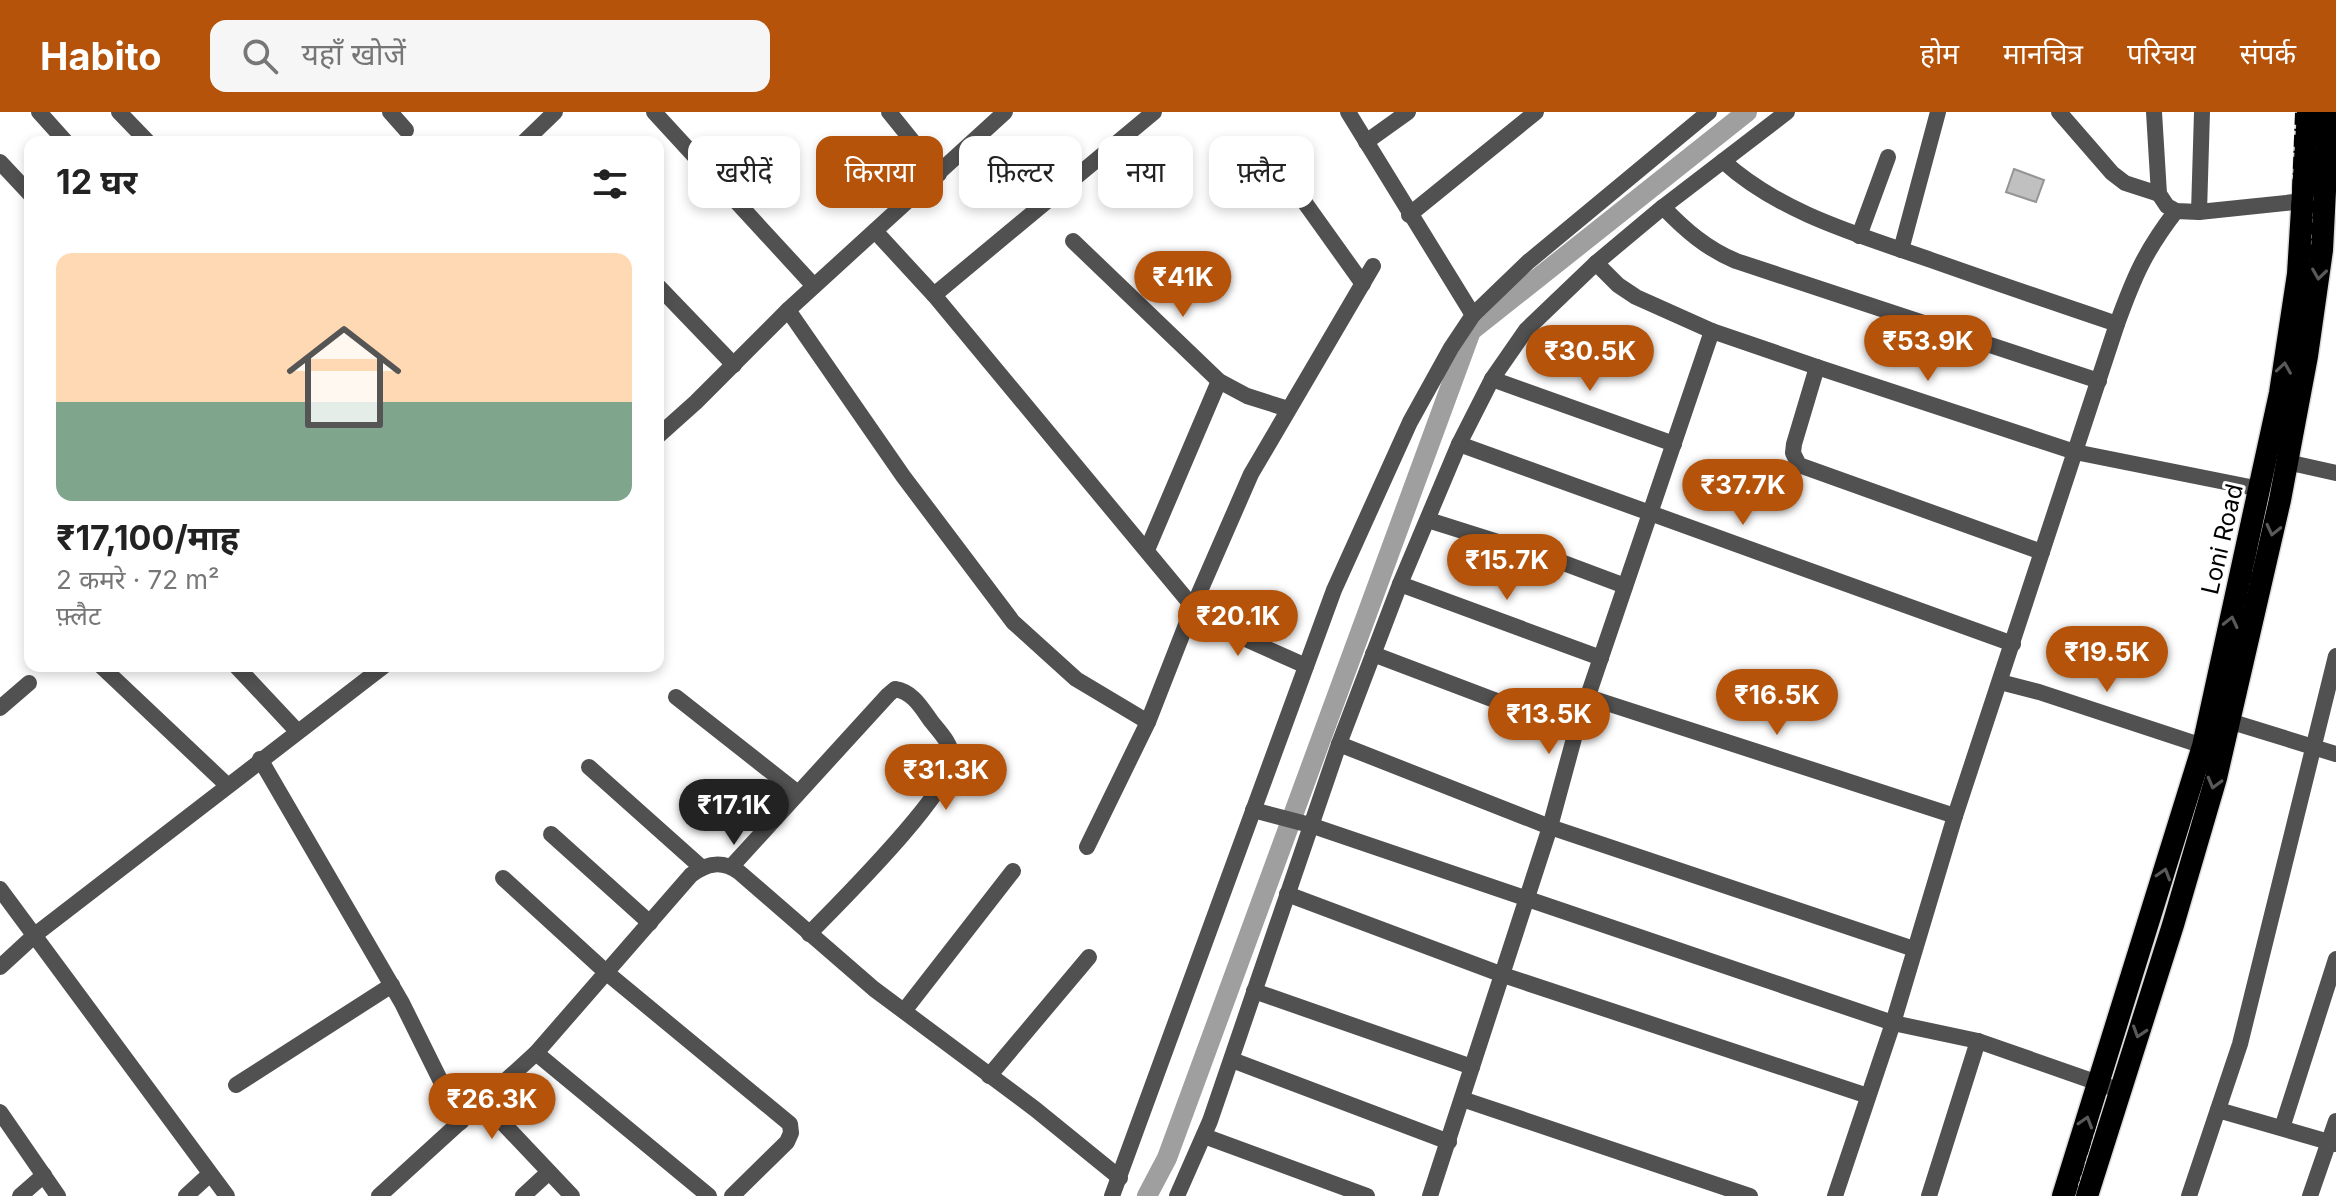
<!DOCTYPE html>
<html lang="hi">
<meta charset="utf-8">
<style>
body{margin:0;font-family:Inter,"Noto Sans Devanagari",sans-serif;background:#f6f6f6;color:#222;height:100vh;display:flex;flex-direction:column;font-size:30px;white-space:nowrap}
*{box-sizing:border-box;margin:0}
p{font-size:26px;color:#767676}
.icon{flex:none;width:44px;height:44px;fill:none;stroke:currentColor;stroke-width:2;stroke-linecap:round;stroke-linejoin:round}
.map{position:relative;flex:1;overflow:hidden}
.drawer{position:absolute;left:24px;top:24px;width:640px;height:536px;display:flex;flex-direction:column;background:#fff;border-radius:16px;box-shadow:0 4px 12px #0003}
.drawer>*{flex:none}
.guide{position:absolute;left:688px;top:24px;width:760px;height:72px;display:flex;gap:16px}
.price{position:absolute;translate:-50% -68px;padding:0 18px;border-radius:28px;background:#b45309;color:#fff;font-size:26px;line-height:52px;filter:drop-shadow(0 2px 4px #0008)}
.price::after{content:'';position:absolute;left:50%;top:48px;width:24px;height:18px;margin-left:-12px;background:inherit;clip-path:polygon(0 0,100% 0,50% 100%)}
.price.selected{background:#222;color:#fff}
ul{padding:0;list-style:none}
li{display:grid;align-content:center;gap:16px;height:424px;padding:0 32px}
li span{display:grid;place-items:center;height:248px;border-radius:16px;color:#555}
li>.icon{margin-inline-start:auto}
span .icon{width:144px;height:144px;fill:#fffc;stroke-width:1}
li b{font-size:34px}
h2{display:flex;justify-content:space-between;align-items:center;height:96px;padding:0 32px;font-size:34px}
.pill{padding:0 28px;border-radius:16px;background:#fff;box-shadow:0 4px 12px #0003;font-size:28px;line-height:72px}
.pill.selected{background:#b45309;color:#fff}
header{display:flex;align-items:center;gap:48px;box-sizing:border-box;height:112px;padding:0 40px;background:#b45309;color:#fff}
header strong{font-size:38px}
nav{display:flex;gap:44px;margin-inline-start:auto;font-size:28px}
.search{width:560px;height:72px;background:#f6f6f6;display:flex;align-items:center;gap:20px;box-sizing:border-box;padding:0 28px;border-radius:16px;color:#767676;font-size:30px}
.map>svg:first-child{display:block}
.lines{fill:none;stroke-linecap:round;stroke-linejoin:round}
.canal{stroke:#9f9f9f;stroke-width:20}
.building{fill:#c0c0c0;stroke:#959595;stroke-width:2}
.trunk-casing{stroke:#dbdbdb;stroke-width:25}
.minor{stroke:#515151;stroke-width:16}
.tertiary{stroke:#515151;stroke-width:16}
.trunk{stroke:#000;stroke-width:22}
.rail{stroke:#000;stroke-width:6;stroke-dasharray:12 4 2 4;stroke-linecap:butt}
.oneway{stroke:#595959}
.labels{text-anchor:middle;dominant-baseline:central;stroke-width:6;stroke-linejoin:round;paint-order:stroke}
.street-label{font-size:24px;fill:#000;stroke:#fff}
</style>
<header>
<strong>Habito</strong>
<div class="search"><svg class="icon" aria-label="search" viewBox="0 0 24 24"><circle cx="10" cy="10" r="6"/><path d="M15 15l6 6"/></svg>यहाँ खोजें</div>
<nav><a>होम</a><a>मानचित्र</a><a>परिचय</a><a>संपर्क</a></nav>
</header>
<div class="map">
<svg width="2336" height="1084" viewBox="0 0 2336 1084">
<rect width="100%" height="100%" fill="#fff"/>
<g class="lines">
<path class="canal" d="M 1147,1084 L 1167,1046 L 1471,219 L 1747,0"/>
</g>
<path class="building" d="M 2014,57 L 2044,68 L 2036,90 L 2006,80 Z"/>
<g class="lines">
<defs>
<g id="trunk">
<path d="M 2063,1084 L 2203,634 L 2280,281 L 2298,162 L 2308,0"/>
<path d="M 2087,1084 L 2173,813 L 2216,666 L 2280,388 L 2307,244 L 2322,138 L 2329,0"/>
</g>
</defs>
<use href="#trunk" class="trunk-casing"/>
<g class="minor">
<path d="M 39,0 L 66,30"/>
<path d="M 119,0 L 148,30"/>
<path d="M 390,0 L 406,18"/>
<path d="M 654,0 L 814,174"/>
<path d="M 889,0 L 939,62"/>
<path d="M 1348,0 L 1473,203"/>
<path d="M 2059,0 L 2112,61 L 2125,71 L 2159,82"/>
<path d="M 2154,0 L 2159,82 L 2167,94 L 2176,99 L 2199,100 L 2304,89"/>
<path d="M 524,30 L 555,0"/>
<path d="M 1366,30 L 1408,0"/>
<path d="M 1265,35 L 1363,172"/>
<path d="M 1723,49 C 1780,101 1859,123 1931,148 C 1993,170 2055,191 2117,212"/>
<path d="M 0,50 L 30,82"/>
<path d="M 1663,95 C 1685,118 1707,137 1736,149 L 2099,269"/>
<path d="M 2199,100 L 2202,0"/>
<path d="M 1409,103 L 1536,0"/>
<path d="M 875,119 L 934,183 L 1193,495 L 1230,520 L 1306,554"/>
<path d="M 1859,124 L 1888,45"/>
<path d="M 1073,129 L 1219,269 L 1247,284 L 1288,297"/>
<path d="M 1901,138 L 1938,0"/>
<path d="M 1596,151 L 1618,173 L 1636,185 L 1712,219 L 1817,255 L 2075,340 L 2260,377"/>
<path d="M 658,174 L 734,253"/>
<path d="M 934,183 L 1154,0"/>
<path d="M 788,198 L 903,364 L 1013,510 L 1076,567 L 1148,610"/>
<path d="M 1817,255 L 1794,332 L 1793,341 L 1799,353 L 2042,440"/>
<path d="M 1492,267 L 1674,332"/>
<path d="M 658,324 L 696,290 L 788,198 L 1005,0"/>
<path d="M 1459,332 L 2013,532"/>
<path d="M 2287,350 L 2336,361"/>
<path d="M 1428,408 L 1561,450 L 1625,474"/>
<path d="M 1147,438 L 1219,269"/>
<path d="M 1400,472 L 1601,546"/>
<path d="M 1373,542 L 1576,619"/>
<path d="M 101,554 L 227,673"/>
<path d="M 236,554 L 297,619"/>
<path d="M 2000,570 L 2039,580 L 2203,634"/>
<path d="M 676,585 L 798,681"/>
<path d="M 1588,585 L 1955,704"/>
<path d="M 0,596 L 29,571"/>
<path d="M 2229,609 L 2336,642"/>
<path d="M 1339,632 L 1550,715 L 1914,837"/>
<path d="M 260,647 L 402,891 L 461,1010"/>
<path d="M 589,655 L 701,755"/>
<path d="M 1253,698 L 1310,713 L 1893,911 L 1978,929 L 2121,979"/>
<path d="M 551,722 L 650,811"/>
<path d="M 1087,735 L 1148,610 L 1193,495 L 1251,362 L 1373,154"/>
<path d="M 731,755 L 888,583 L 895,577 C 913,580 921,595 931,609 C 939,619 952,632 952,646 C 952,680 837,793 809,822"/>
<path d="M 503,766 L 607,861 L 790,1012 L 791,1021 L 787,1030 L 732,1084"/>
<path d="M 0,777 L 227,1084"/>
<path d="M 1287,782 L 1503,863 L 1868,984"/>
<path d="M 0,855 L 36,822 L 384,554"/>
<path d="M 1254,879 L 1472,955"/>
<path d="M 904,899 L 1013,759"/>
<path d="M 536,941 L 709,1084"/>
<path d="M 1232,948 L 1449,1030"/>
<path d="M 989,964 L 1089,845"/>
<path d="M 236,973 L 392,873"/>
<path d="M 1462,987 L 1750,1084"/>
<path d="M 483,990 L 572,1084"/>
<path d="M 2218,998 L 2336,1032"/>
<path d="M 0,1000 L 58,1084"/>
<path d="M 2282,1016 L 2336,847"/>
<path d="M 1204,1024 L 1367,1084"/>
<path d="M 20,1084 L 44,1063"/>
<path d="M 186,1084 L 210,1062"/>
<path d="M 379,1084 L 536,941 L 691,763 C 707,751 722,748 739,760 L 874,877 L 1035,997 L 1120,1066"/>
<path d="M 523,1084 L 549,1060"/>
<path d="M 1177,1084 L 1210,1009 L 1339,632 L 1400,472 L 1459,332 L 1492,267 L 1526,218 L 1596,151 L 1663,95 L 1787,0"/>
<path d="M 1430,1084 L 1550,715 L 1576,619 L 1712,219"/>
<path d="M 1835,1084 L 1893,911 L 1955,704 L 2117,212 C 2134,165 2145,139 2176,99"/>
<path d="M 1929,1084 L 1978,929"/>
<path d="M 2189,1084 L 2240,932 L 2336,544"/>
<path d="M 2310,1084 L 2336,1009"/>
</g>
<path class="tertiary" d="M 1112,1084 L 1334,478 L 1410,310 L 1451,236 L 1473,203 L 1528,150 L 1709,0"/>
<use href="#trunk" class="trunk"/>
<g class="rail">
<path d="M 2072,1084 L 2186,704 L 2244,487 L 2288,265 L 2298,0"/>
<path d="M 2093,1084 L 2206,709 L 2263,492 L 2308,268 L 2318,0"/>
</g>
</g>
<defs><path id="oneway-chevron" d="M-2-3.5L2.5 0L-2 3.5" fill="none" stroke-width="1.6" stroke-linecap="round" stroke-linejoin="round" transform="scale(2)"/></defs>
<g class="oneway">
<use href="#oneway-chevron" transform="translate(2319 162) rotate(98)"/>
<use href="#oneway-chevron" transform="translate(2284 256) rotate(-81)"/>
<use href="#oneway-chevron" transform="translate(2273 418) rotate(103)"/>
<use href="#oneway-chevron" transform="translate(2231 510) rotate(-77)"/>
<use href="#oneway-chevron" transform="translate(2214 671) rotate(105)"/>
<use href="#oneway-chevron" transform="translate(2164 762) rotate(-73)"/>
<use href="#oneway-chevron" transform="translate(2139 920) rotate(108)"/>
<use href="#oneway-chevron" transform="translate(2086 1010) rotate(-73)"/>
</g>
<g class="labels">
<g class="street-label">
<text transform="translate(2222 427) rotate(-77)">Loni Road</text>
</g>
</g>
</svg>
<b class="price" style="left:1183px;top:207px">₹41K</b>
<b class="price" style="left:1928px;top:271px">₹53.9K</b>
<b class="price" style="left:1590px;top:281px">₹30.5K</b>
<b class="price" style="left:1743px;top:415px">₹37.7K</b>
<b class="price" style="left:1507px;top:490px">₹15.7K</b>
<b class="price" style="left:1238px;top:546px">₹20.1K</b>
<b class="price" style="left:2107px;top:582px">₹19.5K</b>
<b class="price" style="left:1777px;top:625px">₹16.5K</b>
<b class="price" style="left:1549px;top:644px">₹13.5K</b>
<b class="price" style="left:946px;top:700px">₹31.3K</b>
<b class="price selected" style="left:734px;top:735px">₹17.1K</b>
<b class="price" style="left:492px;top:1029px">₹26.3K</b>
<div class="guide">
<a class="pill">खरीदें</a>
<a class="pill selected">किराया</a>
<a class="pill">फ़िल्टर</a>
<a class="pill">नया</a>
<a class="pill">फ़्लैट</a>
</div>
<section class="drawer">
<h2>12 घर<svg class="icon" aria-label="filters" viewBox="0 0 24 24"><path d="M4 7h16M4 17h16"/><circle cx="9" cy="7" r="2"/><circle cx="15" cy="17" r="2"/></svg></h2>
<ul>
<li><span style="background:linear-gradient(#ffd9b3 60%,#7fa58c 0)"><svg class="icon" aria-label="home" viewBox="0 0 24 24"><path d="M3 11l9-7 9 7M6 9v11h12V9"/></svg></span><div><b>₹17,100/माह</b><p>2 कमरे · 72 m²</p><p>फ़्लैट</p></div></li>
</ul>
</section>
</div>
